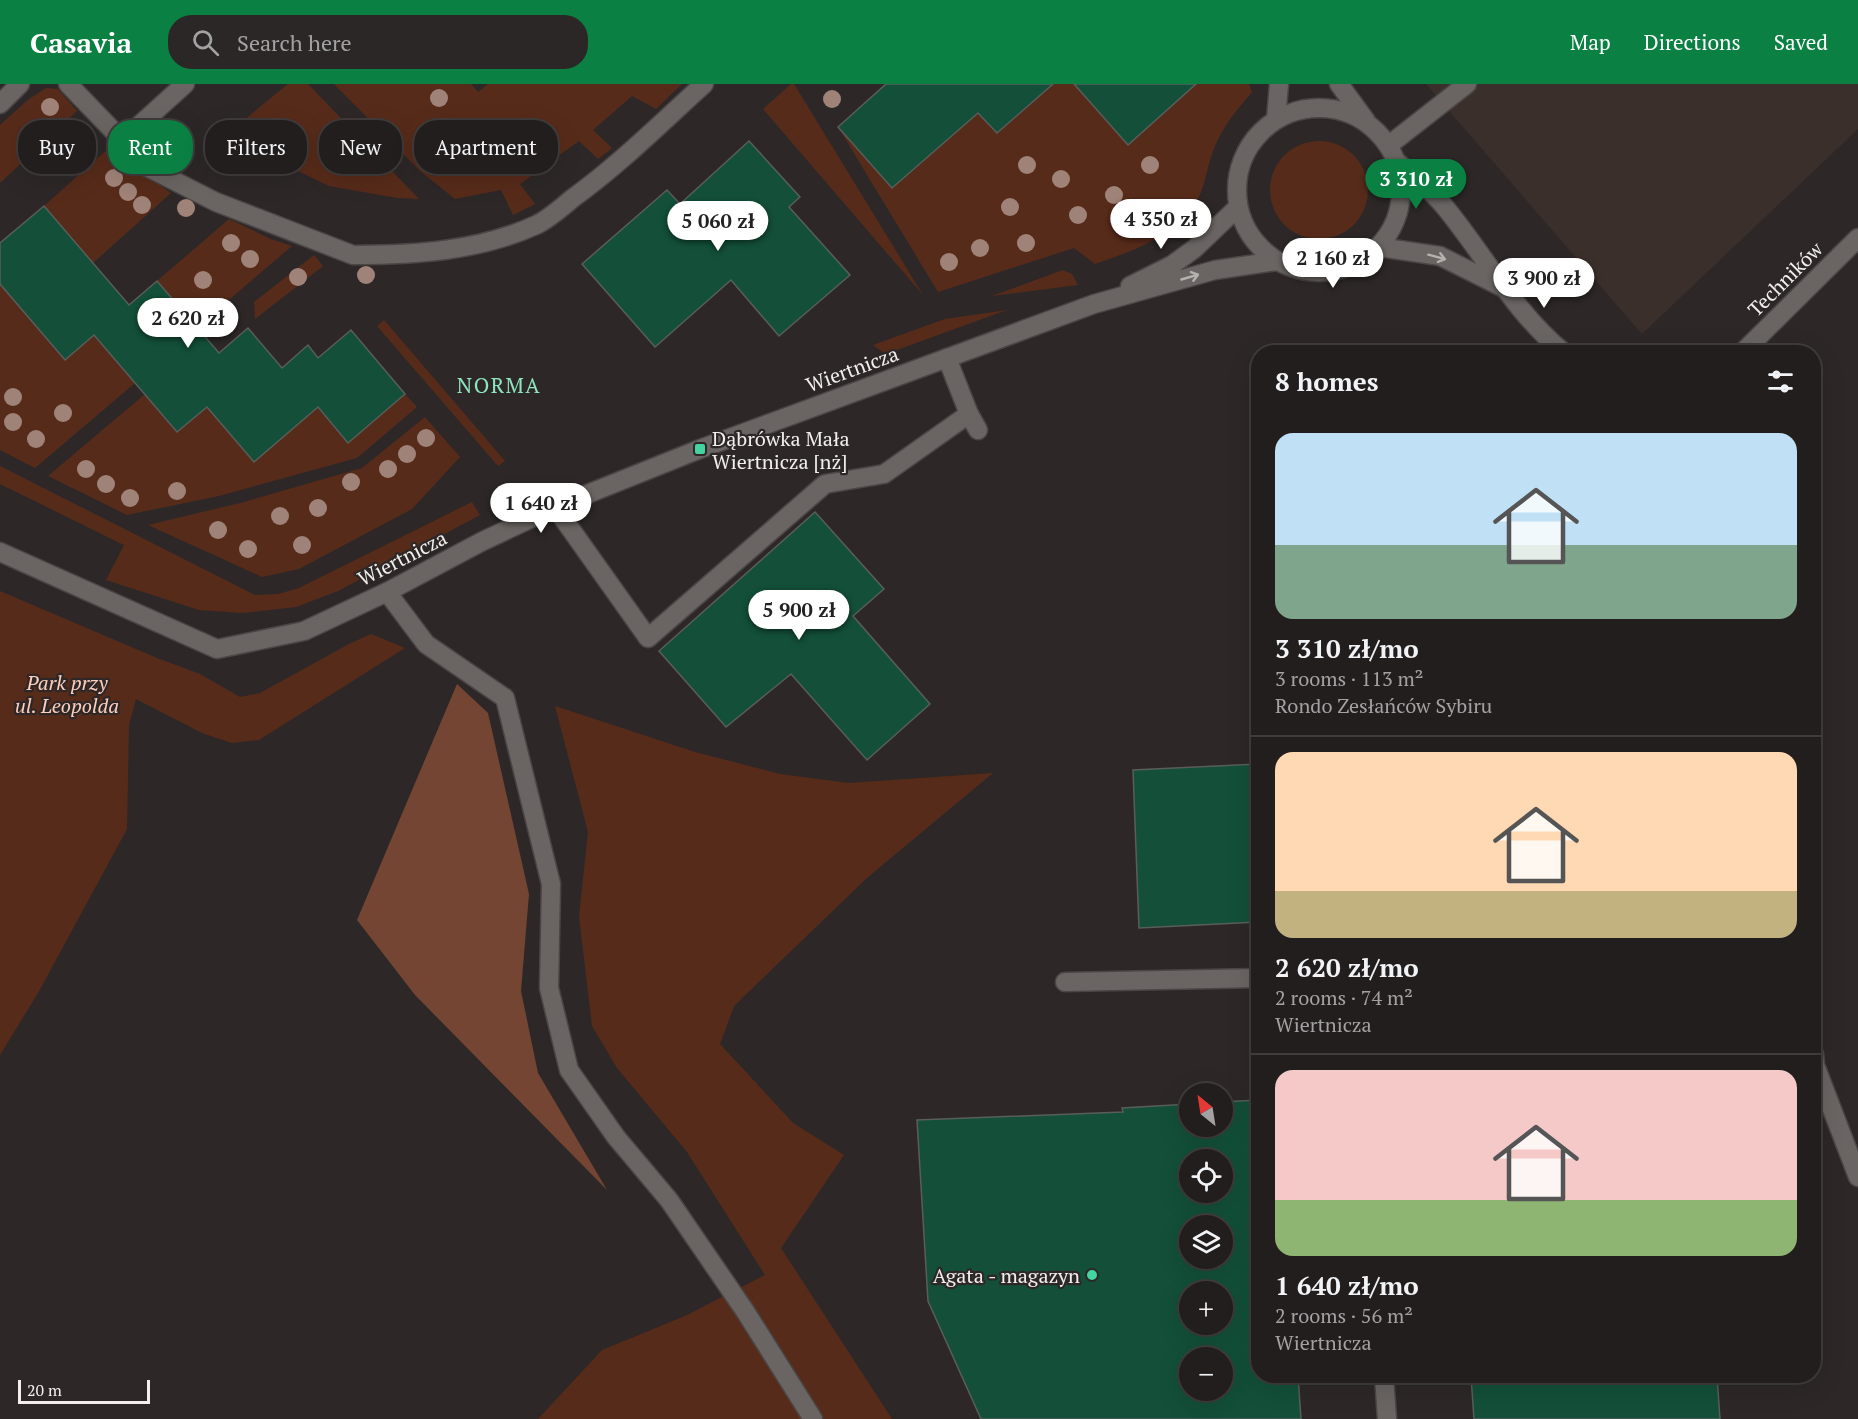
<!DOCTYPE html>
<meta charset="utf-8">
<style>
body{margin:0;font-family:"PT Serif",serif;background:#2a2726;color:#f1f3f6;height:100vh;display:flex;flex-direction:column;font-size:22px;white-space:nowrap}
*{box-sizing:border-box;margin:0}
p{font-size:20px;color:#a2a2a4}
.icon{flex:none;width:33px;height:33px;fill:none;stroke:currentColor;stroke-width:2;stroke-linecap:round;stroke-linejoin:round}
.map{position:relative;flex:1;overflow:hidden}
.side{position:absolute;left:1251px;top:261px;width:570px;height:1038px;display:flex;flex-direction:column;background:#221e1d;border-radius:24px;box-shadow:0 6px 24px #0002,0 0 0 2px #3f3c3b}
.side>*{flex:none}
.hud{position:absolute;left:18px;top:36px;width:570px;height:54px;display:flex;gap:12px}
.needle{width:39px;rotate:330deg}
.tools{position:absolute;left:1179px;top:999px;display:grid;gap:12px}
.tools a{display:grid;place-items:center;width:54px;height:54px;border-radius:50%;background:#221e1d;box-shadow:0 6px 24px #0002,0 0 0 2px #3f3c3b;font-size:30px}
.scale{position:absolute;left:18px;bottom:15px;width:132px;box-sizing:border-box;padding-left:6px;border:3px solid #f2efed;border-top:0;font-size:16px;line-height:21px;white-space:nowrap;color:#f2efed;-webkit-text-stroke:4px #2d2827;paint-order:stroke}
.price{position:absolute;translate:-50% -51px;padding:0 14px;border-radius:21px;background:#fff;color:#222;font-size:20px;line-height:39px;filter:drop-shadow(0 2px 3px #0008)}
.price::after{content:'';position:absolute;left:50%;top:36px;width:18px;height:14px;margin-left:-9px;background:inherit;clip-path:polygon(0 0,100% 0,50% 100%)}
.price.selected{background:#0b8043;color:#fff}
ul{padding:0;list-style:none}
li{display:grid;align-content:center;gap:12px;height:318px;padding:0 24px}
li+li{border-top:2px solid #3f3c3b}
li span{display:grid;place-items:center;height:186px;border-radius:18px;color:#555}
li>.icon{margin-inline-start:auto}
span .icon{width:108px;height:108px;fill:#fffc;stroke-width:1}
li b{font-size:26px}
h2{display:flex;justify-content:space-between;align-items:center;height:72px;padding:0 24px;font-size:26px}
.chip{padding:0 21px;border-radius:24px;background:#221e1d;box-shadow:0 6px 24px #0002,0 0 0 2px #3f3c3b;font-size:21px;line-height:54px}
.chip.selected{background:#0b8043;color:#fff}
header{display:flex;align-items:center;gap:36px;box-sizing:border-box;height:84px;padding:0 30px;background:#0b8043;color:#fff}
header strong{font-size:28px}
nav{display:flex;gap:33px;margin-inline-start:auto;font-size:21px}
.search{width:420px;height:54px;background:#2a2726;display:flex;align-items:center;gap:15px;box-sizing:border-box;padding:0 21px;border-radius:24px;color:#a2a2a4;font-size:22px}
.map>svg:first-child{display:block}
.built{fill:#3a2f2b}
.green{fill:#572b1a}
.forest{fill:#744533}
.building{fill:#134f39;stroke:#595e5c;stroke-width:1.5;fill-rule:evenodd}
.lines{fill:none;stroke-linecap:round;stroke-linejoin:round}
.lane-casing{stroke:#4a4645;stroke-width:21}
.street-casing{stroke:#4a4645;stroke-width:21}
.lane{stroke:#6a6563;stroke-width:18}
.street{stroke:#6a6563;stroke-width:18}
.tree{fill:#a08378}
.oneway{stroke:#b5b1af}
.poi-dot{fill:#45d49f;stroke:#2d2827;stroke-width:2}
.labels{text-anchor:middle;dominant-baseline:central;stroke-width:4.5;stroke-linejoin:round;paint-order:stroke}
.street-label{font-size:20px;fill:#f2efed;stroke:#2d2827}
.poi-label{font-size:20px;fill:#f2efed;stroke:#2d2827;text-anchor:start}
.park-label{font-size:20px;font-style:italic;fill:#fecdbb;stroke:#2d2827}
.neighbourhood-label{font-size:21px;letter-spacing:1.5px;fill:#8ee4be;stroke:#2d2827}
</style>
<header>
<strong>Casavia</strong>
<div class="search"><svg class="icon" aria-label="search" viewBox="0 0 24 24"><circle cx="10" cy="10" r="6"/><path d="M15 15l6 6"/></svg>Search here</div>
<nav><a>Map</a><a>Directions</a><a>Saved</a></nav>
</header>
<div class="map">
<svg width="1858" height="1335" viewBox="0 0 1858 1335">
<rect width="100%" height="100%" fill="#2d2827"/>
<path class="built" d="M 1426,0 L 1858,0 L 1858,45 L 1642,250 Z"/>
<g class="green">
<path d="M 288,0 L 308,0 L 419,115 L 397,114 L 329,102 L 229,54 L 228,49 Z"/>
<path d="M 334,0 L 471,0 L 478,8 L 488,0 L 682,0 L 656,25 L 632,12 L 593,46 L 612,64 L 598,75 L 579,57 L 520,100 L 535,120 L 513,131 L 501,106 L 455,115 L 420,87 Z"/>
<path d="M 791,0 L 794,0 L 923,211 L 763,25 Z"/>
<path d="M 1053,0 L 1074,0 L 1128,60 L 1190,5 L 1186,0 L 1249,0 L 1252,8 C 1235,28 1220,46 1212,70 C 1207,84 1205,101 1198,115 C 1180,152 1131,167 1095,180 L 1074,164 L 938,208 L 838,43 L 893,104 L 978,29 L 997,49 Z"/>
<path d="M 46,4 L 58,5 L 77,27 L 0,99 L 0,41 L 29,15 Z"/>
<circle cx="1319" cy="106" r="49"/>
<path d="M 110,63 L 145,91 L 171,109 L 93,179 L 44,122 Z"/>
<path d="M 229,135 L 271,155 L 292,162 L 197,243 L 157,197 Z"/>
<path d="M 314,171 L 323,182 L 255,235 L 254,218 Z"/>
<path d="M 1063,186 L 1072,190 L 1078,201 L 992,212 Z"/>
<path d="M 0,200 L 94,251 L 135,299 L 35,384 L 0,366 Z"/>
<path d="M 1007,226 L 894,267 L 884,269 L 873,261 L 945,235 Z"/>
<path d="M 384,236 L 505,377 L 498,382 L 377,242 Z"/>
<path d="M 145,310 L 177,348 L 207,323 L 317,323 L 348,359 L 405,310 L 417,323 L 357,374 L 219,412 L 127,431 L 48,392 Z"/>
<path d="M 425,333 L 460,373 L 412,425 L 299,485 L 262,493 L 148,441 L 244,418 L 362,384 Z"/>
<path d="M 0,382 L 255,511 L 278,510 L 299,504 L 472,418 L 480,431 L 338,507 L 296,523 L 243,529 L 199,526 L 106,496 L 124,461 L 0,400 Z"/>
<path d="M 0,507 L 157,574 L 200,590 L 240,613 L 260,609 L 349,560 L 371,550 L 405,564 L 259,656 L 232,659 L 202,649 L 136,615 L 129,641 L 127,745 L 38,909 L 0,971 Z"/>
<path d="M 555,622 L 695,668 L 780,690 L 849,699 L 993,689 L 868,793 L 734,922 L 720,960 L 793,1039 L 844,1071 L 781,1164 L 892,1335 L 538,1335 L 602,1266 L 685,1232 L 765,1191 L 687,1068 L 617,984 L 592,942 L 579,832 L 588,748 Z"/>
</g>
<path class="forest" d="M 457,600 L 488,629 L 529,810 L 521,907 L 538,989 L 607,1106 L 415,911 L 357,836 Z"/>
<g class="building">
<path d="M 886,0 L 1053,0 L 997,49 L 978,29 L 892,104 L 838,43 Z"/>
<path d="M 1074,0 L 1196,0 L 1128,61 Z"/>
<path d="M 749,57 L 800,113 L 789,123 L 850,191 L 779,252 L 731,196 L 655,263 L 582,180 L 667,106 L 680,120 Z"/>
<path d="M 44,122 L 129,221 L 157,197 L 219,269 L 248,244 L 282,284 L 308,261 L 318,274 L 351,246 L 405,310 L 348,359 L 318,323 L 254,378 L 207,323 L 177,348 L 94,251 L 65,276 L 0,200 L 0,159 Z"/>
<path d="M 815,428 L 884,505 L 853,532 L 930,620 L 867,676 L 791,590 L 726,643 L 659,567 Z"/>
<path d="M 1258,680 L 1258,838 L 1139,844 L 1133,686 Z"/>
<path d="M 1258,1016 L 1258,1292 L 1298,1292 L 1301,1335 L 981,1335 L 928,1217 L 917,1036 L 1123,1028 L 1122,1024 L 1190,1020 L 1190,1042 L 1222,1042 L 1222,1018 ZM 1190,1076 L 1222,1076 L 1222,1108 L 1190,1108 ZM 1190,1142 L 1222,1142 L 1222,1174 L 1190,1174 ZM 1190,1208 L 1222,1208 L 1222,1240 L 1190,1240 ZM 1190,1274 L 1222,1274 L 1222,1306 L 1190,1306 Z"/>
<path d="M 1471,1292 L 1717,1292 L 1720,1335 L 1474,1335 Z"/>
</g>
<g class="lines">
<defs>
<g id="lane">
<path d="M 68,0 L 149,84 L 216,118 L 353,171 C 415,171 479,167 536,141 C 549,135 562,123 573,114 C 620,80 661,39 704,0"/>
<path d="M 0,20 L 20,0"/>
<path d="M 122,57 L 185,0"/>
<path d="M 1389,61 L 1467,0"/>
<path d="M 969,330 L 978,346"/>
<path d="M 555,423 L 648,554 L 825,400 L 884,390 L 969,330 L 947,274"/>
<path d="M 387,508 L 426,560 L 505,614 L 551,800 L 549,904 L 569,986 L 616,1053 L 669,1116 L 745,1227 L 813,1335"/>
<path d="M 1065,898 L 1258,894"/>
<path d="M 1814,970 L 1815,981 L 1858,1093"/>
<path d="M 1384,1292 L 1387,1335"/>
</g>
<g id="street">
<path d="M 1339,0 L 1366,37"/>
<circle cx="1319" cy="106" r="82"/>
<path d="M 1276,35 L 1279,0"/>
<path d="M 1397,78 C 1413,92 1431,106 1444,122 C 1484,170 1514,228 1563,268"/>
<path d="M 1379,163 L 1440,172 L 1502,203"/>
<path d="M 1130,202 L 1172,181 L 1194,165 L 1238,123"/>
<path d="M 1743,268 L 1858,154"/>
<path d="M 0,468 L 217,565 L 304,547 L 387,508 L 481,458 L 555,423 L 700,365 L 1094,220 L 1215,186 L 1277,177"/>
</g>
</defs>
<use href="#lane" class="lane-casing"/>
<use href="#street" class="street-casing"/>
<use href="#lane" class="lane"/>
<use href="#street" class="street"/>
</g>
<g class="tree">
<circle cx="439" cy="14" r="9"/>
<circle cx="832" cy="15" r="9"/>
<circle cx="50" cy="23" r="9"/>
<circle cx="77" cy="45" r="9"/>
<circle cx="1027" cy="81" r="9"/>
<circle cx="1150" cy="81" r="9"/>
<circle cx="114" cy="94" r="9"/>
<circle cx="1061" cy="95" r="9"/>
<circle cx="128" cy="108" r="9"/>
<circle cx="1114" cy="111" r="9"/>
<circle cx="142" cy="121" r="9"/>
<circle cx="1010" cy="123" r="9"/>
<circle cx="186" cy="124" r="9"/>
<circle cx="1078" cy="131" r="9"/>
<circle cx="231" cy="159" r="9"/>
<circle cx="1026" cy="159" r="9"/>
<circle cx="980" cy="164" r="9"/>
<circle cx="250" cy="175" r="9"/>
<circle cx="949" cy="178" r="9"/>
<circle cx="366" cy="191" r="9"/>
<circle cx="298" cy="193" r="9"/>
<circle cx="203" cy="196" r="9"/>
<circle cx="13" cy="313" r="9"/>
<circle cx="63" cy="329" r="9"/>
<circle cx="13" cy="338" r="9"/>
<circle cx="426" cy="354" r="9"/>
<circle cx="36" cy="355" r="9"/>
<circle cx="407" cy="370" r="9"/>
<circle cx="86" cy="385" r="9"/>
<circle cx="388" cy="385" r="9"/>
<circle cx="351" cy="398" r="9"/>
<circle cx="106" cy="400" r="9"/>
<circle cx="177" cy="407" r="9"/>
<circle cx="130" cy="414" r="9"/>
<circle cx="318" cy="424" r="9"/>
<circle cx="280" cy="432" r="9"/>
<circle cx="218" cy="446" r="9"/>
<circle cx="302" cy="461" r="9"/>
<circle cx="248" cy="465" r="9"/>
</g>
<defs><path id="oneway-shaft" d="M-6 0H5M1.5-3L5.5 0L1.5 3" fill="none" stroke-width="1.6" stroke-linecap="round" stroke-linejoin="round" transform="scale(1.5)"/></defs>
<g class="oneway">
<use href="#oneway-shaft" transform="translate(1437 173) rotate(15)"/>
<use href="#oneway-shaft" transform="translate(1190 193) rotate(-16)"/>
</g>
<g class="poi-dot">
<rect x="694" y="359" width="12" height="12" rx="3"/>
<circle cx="1092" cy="1191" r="6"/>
</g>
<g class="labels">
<g class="street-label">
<text transform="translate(1785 195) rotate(-45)">Techników</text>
<text transform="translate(852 285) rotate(-20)">Wiertnicza</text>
<text transform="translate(402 474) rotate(-27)">Wiertnicza</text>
</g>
<g class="poi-label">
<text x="712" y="354">Dąbrówka Mała<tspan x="712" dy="23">Wiertnicza [nż]</tspan></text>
<text x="1080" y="1191" text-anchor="end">Agata - magazyn</text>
</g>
<g class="park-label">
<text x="67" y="598">Park przy<tspan x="67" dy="23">ul. Leopolda</tspan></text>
</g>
<g class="neighbourhood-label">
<text x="499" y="301">NORMA</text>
</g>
</g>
</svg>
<div class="tools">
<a><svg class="needle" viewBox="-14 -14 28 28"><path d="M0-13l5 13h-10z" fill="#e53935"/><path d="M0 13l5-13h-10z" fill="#a2a2a4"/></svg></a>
<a><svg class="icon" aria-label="locate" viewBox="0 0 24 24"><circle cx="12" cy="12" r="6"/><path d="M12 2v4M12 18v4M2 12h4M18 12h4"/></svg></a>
<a><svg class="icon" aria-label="layers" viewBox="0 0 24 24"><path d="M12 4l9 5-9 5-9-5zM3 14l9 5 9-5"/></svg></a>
<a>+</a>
<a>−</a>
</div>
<div class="scale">20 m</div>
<b class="price selected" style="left:1416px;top:126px">3 310 zł</b>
<b class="price" style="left:1161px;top:166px">4 350 zł</b>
<b class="price" style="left:718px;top:168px">5 060 zł</b>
<b class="price" style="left:1333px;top:205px">2 160 zł</b>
<b class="price" style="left:1544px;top:225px">3 900 zł</b>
<b class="price" style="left:188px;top:265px">2 620 zł</b>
<b class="price" style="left:541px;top:450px">1 640 zł</b>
<b class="price" style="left:799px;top:557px">5 900 zł</b>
<div class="hud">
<a class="chip">Buy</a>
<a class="chip selected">Rent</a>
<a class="chip">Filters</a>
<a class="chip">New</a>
<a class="chip">Apartment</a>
</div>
<section class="side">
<h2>8 homes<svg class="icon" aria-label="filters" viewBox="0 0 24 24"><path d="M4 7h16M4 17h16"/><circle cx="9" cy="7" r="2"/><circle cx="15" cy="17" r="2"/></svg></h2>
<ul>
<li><span style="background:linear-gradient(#bfe0f5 60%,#7fa58c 0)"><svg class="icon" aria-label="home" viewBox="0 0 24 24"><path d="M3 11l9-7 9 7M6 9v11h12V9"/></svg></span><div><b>3 310 zł/mo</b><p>3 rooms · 113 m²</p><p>Rondo Zesłańców Sybiru</p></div></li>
<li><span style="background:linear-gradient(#ffd9b3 75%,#c2b280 0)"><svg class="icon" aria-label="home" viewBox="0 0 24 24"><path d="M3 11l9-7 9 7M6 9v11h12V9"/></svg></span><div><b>2 620 zł/mo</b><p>2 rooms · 74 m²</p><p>Wiertnicza</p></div></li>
<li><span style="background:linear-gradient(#f6c9c9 70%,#8fb573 0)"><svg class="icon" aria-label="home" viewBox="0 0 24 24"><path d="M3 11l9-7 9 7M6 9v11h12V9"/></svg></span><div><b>1 640 zł/mo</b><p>2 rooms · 56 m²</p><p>Wiertnicza</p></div></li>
</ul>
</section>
</div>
